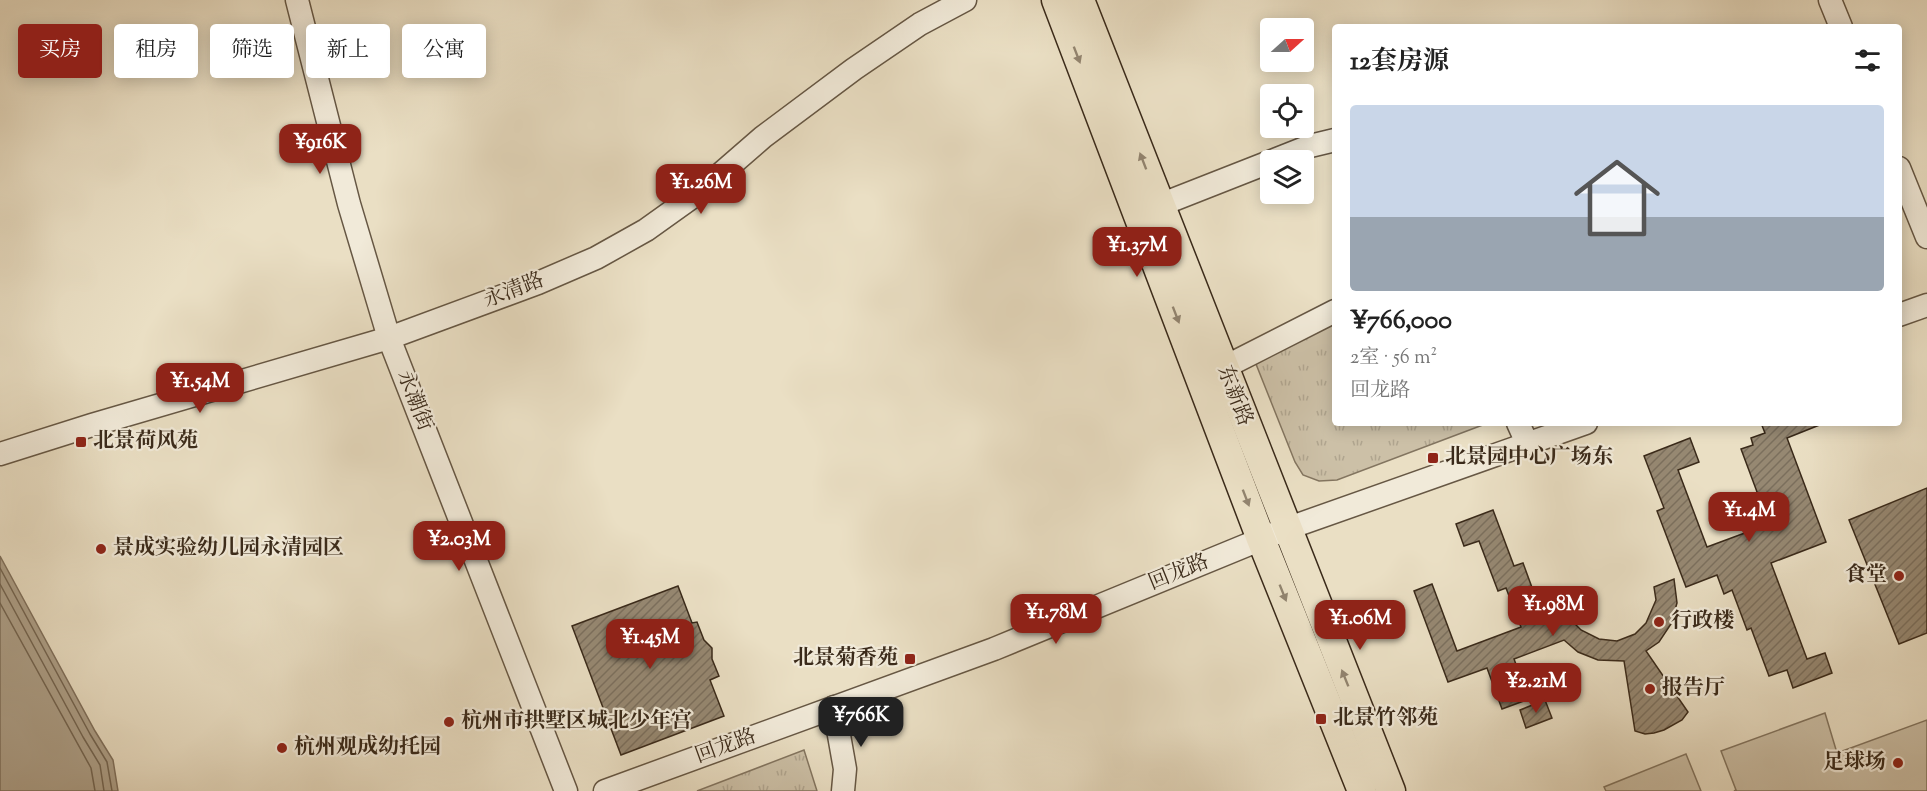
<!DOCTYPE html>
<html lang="zh">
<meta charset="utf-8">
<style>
body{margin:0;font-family:"Sorts Mill Goudy","Noto Serif SC",serif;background:#f2f2f2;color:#222;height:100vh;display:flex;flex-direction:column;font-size:22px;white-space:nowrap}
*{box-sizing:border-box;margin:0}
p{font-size:20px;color:#767676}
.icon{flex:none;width:33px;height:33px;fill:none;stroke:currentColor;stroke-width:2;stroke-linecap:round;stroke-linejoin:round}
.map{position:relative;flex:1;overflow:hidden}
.panel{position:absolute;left:1332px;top:24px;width:570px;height:402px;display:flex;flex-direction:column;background:#fff;border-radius:6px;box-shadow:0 3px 15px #0003}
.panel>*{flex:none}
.banner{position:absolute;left:18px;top:24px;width:570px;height:54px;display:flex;gap:12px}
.needle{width:39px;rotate:69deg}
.controls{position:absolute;left:1260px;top:18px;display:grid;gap:12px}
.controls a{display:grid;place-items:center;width:54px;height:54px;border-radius:6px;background:#fff;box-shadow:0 3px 15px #0003;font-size:30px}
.price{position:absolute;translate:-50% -51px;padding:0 14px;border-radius:12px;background:#8f2418;color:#fff;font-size:20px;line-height:39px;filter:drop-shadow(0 2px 3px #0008)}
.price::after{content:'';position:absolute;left:50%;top:36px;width:18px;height:14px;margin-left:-9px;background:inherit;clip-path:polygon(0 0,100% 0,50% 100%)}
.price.selected{background:#222;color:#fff}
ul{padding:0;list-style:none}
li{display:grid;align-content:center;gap:12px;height:318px;padding:0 18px}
li span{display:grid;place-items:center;height:186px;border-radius:6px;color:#555}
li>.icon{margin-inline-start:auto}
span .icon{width:108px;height:108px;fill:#fffc;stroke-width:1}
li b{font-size:26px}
h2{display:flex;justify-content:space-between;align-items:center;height:72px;padding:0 18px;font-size:26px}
.chip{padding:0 21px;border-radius:6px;background:#fff;box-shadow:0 3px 15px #0003;font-size:21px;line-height:54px}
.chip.selected{background:#8f2418;color:#fff}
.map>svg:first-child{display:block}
.park{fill:url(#park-tufts);stroke:#837560;stroke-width:1.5}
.pitch{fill:#ccc0a7;stroke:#837560;stroke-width:1.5}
.water{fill:#aea18a;stroke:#80715d;stroke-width:1.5}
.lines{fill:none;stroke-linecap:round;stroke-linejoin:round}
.shore{stroke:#746652;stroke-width:1.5}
.building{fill:url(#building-hatch);stroke:#3a2a1a;stroke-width:1.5}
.minor-casing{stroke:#665744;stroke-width:25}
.major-casing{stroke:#3a2a1a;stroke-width:31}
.minor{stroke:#f1ead9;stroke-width:22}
.major{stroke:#eadfc4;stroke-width:28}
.oneway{fill:#92846f}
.poi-dot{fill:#8f2418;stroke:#f1ead9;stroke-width:2}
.labels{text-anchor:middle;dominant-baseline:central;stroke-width:4.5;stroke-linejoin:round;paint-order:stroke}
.street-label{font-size:21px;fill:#3a2a1a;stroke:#f1ead9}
.poi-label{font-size:21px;font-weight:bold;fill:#3a2a1a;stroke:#f1ead9;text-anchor:start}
</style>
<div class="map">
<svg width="1927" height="791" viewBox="0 0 1927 791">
<defs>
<pattern id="park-tufts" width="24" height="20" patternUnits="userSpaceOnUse" patternTransform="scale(1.5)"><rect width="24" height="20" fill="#ccc0a7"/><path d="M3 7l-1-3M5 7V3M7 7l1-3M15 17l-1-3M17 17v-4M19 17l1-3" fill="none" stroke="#b0a58f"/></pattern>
<pattern id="building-hatch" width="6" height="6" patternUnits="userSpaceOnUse" patternTransform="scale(1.5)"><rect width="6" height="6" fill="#968872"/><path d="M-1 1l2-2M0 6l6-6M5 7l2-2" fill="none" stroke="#7b6f5d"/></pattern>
</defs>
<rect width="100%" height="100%" fill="#eadfc4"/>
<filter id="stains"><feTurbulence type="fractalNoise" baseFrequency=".00333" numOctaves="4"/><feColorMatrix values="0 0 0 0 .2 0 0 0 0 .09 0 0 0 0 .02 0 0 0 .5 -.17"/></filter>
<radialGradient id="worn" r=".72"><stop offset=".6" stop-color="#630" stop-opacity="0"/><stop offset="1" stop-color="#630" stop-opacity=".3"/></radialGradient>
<g class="park">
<path d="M 1335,319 L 1335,423 L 1488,423 L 1337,480 L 1319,481 L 1303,475 L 1295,462 L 1256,364 Z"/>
<path d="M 804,750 L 817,791 L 697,791 Z"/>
</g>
<g class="pitch">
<path d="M 1825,713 L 1837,753 L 1927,720 L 1927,791 L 1734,791 L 1736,790 L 1721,751 Z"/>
<path d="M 1686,754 L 1701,791 L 1606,791 L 1604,787 Z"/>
</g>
<path class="water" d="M 0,556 L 95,731 L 113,760 L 118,791 L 0,791 Z"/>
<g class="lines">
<g class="shore">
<path d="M 0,568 L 90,734 L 107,762 L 112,791"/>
<path d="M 0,584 L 83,737 L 100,765 L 104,791"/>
<path d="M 0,603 L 91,768 L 95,791"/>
</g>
</g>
<g class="building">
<path d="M 1761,423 L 1822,424 L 1787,438 L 1826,542 L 1771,563 L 1807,659 L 1825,653 L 1832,673 L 1793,688 L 1787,670 L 1769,676 L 1751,628 L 1747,630 L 1732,590 L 1724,594 L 1717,575 L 1686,587 L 1657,511 L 1664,508 L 1644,456 L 1690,438 L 1699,462 L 1678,470 L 1707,547 L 1769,524 L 1741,449 L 1753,445 L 1751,438 L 1765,433 Z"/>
<path d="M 1927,488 L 1927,633 L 1899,644 L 1849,520 Z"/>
<path d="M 1493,510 L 1514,566 L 1523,563 L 1545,623 L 1565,614 L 1581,630 L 1599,639 L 1617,641 L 1635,634 L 1646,623 L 1656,600 L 1654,587 L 1674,579 L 1677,603 L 1671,624 L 1659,642 L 1646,651 L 1688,712 L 1682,720 L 1664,730 L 1654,733 L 1645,734 L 1635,731 L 1624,661 L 1598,660 L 1578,652 L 1564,640 L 1514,659 L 1529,699 L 1502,709 L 1487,668 L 1448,682 L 1414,591 L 1432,584 L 1457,651 L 1521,627 L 1506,588 L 1498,591 L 1479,541 L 1464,546 L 1456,524 Z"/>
<path d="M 678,586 L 692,623 L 697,622 L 704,640 L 712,648 L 712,659 L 719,676 L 710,680 L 724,716 L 621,755 L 572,626 Z"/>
<path d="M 1545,700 L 1552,718 L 1526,728 L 1520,710 Z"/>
</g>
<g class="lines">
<defs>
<g id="minor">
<path d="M 297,0 L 349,204 L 389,338 L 566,791"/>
<path d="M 1830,0 L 1841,27"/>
<path d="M 1899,168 L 1927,237"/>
<path d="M 1160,205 L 1310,146 L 1335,140"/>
<path d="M 1899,315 L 1927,305"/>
<path d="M 1223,368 L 1335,311"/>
<path d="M 1518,423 L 1527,443"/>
<path d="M 0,454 L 92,425 L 389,338 L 538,283 L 596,258 L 646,230 L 702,190 L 763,137 L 854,69 L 920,24 L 965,0"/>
<path d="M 834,707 L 845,769 L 843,791"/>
<path d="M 605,791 L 994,649 L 1286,529 L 1586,423"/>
</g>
<g id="major">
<path d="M 1056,0 L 1261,539 L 1362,791"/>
<path d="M 1080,0 L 1391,791"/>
</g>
</defs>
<use href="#minor" class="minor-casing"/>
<use href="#major" class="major-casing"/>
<use href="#minor" class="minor"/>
<use href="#major" class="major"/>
</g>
<defs><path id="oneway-solid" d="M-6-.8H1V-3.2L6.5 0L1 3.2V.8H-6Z" transform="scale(1.5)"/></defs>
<g class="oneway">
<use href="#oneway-solid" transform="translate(1077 55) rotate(69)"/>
<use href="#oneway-solid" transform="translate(1143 161) rotate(-111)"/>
<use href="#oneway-solid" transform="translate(1176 315) rotate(69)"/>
<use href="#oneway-solid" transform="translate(1246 498) rotate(69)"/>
<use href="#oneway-solid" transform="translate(1283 593) rotate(68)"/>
<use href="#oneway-solid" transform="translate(1345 678) rotate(-112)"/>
</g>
<g class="poi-dot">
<rect x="75" y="436" width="12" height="12" rx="3"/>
<rect x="1427" y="452" width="12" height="12" rx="3"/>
<circle cx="101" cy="549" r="6"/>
<circle cx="1899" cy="576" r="6"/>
<circle cx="1659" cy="622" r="6"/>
<rect x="904" y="653" width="12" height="12" rx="3"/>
<circle cx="1650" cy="689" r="6"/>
<rect x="1315" y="713" width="12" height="12" rx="3"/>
<circle cx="449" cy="722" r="6"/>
<circle cx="282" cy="748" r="6"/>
<circle cx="1898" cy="763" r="6"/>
</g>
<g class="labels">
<g class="street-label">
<text transform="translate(514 291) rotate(-21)">永清路</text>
<text transform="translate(1234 396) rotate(69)">东新路</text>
<text transform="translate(414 401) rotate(69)">永潮街</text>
<text transform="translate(1179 573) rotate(-22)">回龙路</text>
<text transform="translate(726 747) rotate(-20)">回龙路</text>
</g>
<g class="poi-label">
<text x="93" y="442">北景荷风苑</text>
<text x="1445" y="458">北景园中心广场东</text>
<text x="113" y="549">景成实验幼儿园永清园区</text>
<text x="1887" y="576" text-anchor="end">食堂</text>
<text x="1671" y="622">行政楼</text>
<text x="898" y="659" text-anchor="end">北景菊香苑</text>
<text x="1662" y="689">报告厅</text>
<text x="1333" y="719">北景竹邻苑</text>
<text x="461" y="722">杭州市拱墅区城北少年宫</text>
<text x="294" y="748">杭州观成幼托园</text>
<text x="1886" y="763" text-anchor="end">足球场</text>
</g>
</g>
<rect width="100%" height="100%" filter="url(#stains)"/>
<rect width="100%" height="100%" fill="url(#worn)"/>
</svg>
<div class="controls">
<a><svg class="needle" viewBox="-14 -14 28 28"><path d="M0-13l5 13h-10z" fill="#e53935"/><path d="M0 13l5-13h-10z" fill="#767676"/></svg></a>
<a><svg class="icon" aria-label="locate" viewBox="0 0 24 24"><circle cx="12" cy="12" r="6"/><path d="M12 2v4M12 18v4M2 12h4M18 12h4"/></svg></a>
<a><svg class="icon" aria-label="layers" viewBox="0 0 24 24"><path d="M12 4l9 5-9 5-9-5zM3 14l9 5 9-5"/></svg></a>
</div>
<b class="price" style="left:320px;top:175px">¥916K</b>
<b class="price" style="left:701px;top:215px">¥1.26M</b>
<b class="price" style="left:1137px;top:278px">¥1.37M</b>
<b class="price" style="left:200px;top:414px">¥1.54M</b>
<b class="price" style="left:1749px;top:543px">¥1.4M</b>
<b class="price" style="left:459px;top:572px">¥2.03M</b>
<b class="price" style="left:1553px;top:637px">¥1.98M</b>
<b class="price" style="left:1056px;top:645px">¥1.78M</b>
<b class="price" style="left:1360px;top:651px">¥1.06M</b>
<b class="price" style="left:650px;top:670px">¥1.45M</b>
<b class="price" style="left:1536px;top:714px">¥2.21M</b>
<b class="price selected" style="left:861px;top:748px">¥766K</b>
<div class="banner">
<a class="chip selected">买房</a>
<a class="chip">租房</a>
<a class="chip">筛选</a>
<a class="chip">新上</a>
<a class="chip">公寓</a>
</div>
<section class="panel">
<h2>12套房源<svg class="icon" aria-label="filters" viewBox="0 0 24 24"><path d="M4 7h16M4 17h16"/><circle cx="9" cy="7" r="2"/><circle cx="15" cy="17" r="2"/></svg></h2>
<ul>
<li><span style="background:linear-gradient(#c9d6e8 60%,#9aa5b1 0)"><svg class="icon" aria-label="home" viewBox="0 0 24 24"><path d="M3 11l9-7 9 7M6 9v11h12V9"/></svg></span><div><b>¥766,000</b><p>2室 · 56 m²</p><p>回龙路</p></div></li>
</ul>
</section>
</div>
